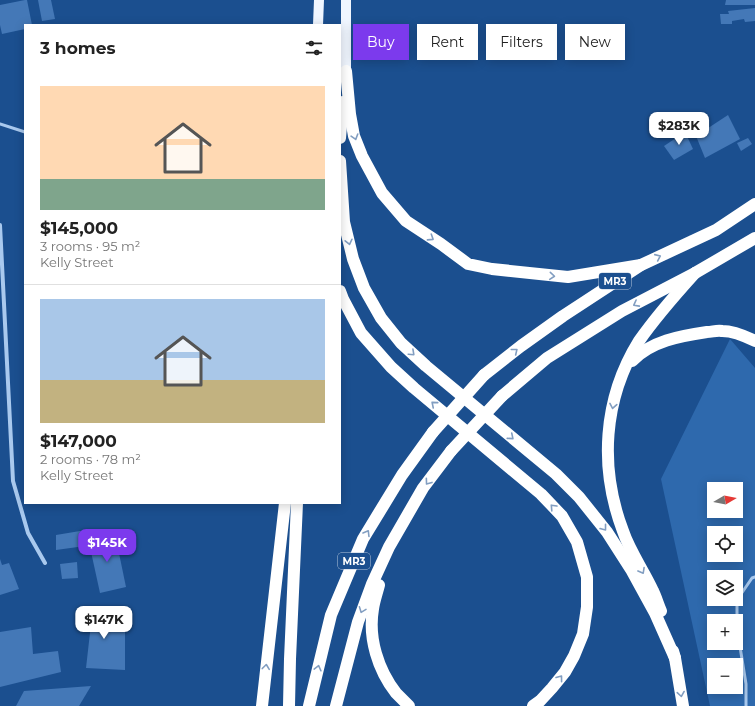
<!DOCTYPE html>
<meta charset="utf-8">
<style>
body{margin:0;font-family:Montserrat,sans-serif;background:#f2f2f2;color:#222;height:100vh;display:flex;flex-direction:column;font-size:15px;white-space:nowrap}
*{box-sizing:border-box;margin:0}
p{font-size:13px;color:#767676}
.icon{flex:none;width:22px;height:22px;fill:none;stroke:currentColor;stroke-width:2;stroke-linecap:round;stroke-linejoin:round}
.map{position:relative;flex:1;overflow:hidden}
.side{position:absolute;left:24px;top:24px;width:317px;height:480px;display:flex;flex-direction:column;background:#fff;border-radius:0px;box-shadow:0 2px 10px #0003}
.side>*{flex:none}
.banner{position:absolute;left:353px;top:24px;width:342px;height:36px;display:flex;gap:8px}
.needle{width:26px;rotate:80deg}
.fabs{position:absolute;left:707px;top:482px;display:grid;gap:8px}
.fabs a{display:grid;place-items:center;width:36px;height:36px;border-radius:0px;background:#fff;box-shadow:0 2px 10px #0003;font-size:20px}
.price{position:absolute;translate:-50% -34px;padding:0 9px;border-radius:8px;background:#fff;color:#222;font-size:13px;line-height:26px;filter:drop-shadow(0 1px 2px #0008)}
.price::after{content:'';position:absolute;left:50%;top:24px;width:12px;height:9px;margin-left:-6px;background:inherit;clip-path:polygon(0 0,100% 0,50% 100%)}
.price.on{background:#7c3aed;color:#fff}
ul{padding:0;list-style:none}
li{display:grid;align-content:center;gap:8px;height:212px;padding:0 16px}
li+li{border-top:1px solid #e0e0e0}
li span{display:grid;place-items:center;height:124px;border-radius:0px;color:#555}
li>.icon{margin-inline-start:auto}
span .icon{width:72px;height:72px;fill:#fffc;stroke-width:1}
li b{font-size:17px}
h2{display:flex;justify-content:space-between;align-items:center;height:48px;padding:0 16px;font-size:17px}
.pill{padding:0 14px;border-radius:0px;background:#fff;box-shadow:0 2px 10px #0003;font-size:14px;line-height:36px}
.pill.on{background:#7c3aed;color:#fff}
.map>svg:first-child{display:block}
.green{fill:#2e69ad;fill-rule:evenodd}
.building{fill:#4478b7}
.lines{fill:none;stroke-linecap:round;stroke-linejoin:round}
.lane{stroke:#a9c9ee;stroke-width:3}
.street{stroke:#a9c9ee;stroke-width:4}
.primary{stroke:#f0f6ff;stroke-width:10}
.highway{stroke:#fff;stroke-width:12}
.highway-bridge{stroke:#fff;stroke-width:12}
.oneway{stroke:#829ec1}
.labels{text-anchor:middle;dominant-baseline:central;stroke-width:3.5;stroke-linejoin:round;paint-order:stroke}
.shield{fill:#1b4f8f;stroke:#bbcadd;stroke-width:1}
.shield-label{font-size:10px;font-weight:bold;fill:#fff}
</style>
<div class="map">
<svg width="755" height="706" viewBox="0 0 755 706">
<rect width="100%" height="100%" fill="#1b4f8f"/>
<path class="green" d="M 730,339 L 755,368 L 755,706 L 710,706 L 661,479 ZM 714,489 L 736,489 L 736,511 L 714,511 ZM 714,533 L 736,533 L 736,555 L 714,555 ZM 714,577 L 736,577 L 736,599 L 714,599 ZM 714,621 L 736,621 L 736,643 L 714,643 ZM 714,665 L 736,665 L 736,687 L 714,687 Z"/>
<g class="building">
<path d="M 25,0 L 27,0 L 32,25 L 25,25 L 25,29 L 2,34 L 0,25 L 0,5 Z"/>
<path d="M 38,0 L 51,0 L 55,19 L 42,21 Z"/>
<path d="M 726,0 L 755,0 L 755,5 L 725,5 Z"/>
<path d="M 755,8 L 755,21 L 745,22 L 744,19 L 732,21 L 732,24 L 721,24 L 720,14 L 729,14 L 728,11 Z"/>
<path d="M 728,115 L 740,139 L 705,158 L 696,136 Z"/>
<path d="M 685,132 L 693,149 L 674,160 L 664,146 Z"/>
<path d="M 748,138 L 752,144 L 741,151 L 737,143 Z"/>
<path d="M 80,531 L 85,546 L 56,550 L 56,535 Z"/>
<path d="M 115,534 L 126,587 L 100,593 L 88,538 Z"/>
<path d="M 0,559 L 2,565 L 9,563 L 19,589 L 0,595 Z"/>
<path d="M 77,562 L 78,578 L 62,579 L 60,564 Z"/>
<path d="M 81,606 L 110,608 L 108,626 L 125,629 L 125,670 L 86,668 L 91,624 L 79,623 Z"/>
<path d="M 31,627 L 33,654 L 58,651 L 61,672 L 0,687 L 0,632 Z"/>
<path d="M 91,686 L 79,706 L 16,706 L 24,691 Z"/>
</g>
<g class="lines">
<g class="lane">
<path d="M 0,124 L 25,132"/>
<path d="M 746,706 L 746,684 L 737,628 L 737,600 L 752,578 L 755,577"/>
</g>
<path class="street" d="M 0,225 L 13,481 L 28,533 L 45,563"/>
<g class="primary">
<path d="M 318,25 L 319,0"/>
<path d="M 346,71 L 346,0"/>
</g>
<g class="highway">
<path d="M 346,71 L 350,114 L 354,136 L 362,156 L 382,193 L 406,221 L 441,244 L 468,264 L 492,269 L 568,277 L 641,265"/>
<path d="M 340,138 L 343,102"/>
<path d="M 340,161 L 344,222 L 353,259 L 364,288 L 381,318 L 401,343 L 426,366 L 556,474 L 579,497 L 607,532 L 632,571 L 655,613 L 675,658"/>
<path d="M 340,291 L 343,299 L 361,333 L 391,367 L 414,388 L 541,494 L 562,516 L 577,542 L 587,577 L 587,607 L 583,634 L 574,656 L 565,672 L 552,688 L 540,701 L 533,706"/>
<path d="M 632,361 C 651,341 680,336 707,332 C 712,332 717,330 722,331 C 733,331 745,336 755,341"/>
<path d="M 484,375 L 521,346 L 563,316 L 641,265 L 716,230 L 755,204"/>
<path d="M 502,396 L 547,358 L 622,311 L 695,273 L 755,238"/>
<path d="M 379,585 C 377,593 374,601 373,609 C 368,638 378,670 396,693 C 400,697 405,702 409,706"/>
<path d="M 661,611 C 658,604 656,597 653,591 C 644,571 630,552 623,531 C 599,468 603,399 639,341 C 655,318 676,294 695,273"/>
<path d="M 673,651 L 675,658 L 683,706"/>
<path d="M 262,706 L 285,503"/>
<path d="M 289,706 L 290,659 L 297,503"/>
<path d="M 309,706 L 331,615 L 363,539 L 402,475 L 433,432"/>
<path d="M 336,706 L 358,622 L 372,584 L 389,547 L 423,488 L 451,451"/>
</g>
<g class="highway-bridge">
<path d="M 433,432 L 484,375"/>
<path d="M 451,451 L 502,396"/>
</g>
</g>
<defs><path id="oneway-chevron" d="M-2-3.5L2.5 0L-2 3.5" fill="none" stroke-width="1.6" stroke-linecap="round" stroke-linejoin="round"/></defs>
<g class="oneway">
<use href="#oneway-chevron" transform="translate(355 137) rotate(73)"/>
<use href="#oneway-chevron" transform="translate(431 238) rotate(33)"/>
<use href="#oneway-chevron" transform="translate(349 242) rotate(77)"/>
<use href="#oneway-chevron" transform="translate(658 257) rotate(-24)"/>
<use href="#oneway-chevron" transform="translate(552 276) rotate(5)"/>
<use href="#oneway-chevron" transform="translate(636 304) rotate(152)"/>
<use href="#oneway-chevron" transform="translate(515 351) rotate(-39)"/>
<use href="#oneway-chevron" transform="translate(412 353) rotate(43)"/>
<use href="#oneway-chevron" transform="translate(434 404) rotate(-140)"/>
<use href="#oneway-chevron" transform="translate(613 406) rotate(100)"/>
<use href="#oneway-chevron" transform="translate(511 437) rotate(40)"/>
<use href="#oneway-chevron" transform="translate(428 482) rotate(126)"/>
<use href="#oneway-chevron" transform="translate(553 507) rotate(-133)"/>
<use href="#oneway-chevron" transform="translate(604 528) rotate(52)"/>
<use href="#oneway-chevron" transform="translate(367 533) rotate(-59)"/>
<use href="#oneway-chevron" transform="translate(642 571) rotate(61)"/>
<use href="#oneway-chevron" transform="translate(362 610) rotate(111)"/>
<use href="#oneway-chevron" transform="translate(266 667) rotate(-83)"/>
<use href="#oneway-chevron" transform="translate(318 668) rotate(-76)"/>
<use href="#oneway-chevron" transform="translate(560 678) rotate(-53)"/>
<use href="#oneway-chevron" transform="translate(681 694) rotate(81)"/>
</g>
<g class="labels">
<g class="shield">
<rect x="599" y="273" width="32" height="16" rx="3"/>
<rect x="338" y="553" width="32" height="16" rx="3"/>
</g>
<g class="shield-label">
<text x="615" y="281">MR3</text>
<text x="354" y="561">MR3</text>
</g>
</g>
</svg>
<div class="fabs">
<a><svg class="needle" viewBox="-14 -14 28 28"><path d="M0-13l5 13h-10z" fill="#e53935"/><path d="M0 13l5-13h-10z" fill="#767676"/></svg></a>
<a><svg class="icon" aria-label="locate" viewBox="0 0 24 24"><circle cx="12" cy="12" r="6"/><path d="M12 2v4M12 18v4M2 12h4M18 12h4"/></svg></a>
<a><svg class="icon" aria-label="layers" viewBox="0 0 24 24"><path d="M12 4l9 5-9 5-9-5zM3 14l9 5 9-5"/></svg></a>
<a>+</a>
<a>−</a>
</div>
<b class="price" style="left:679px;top:146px">$283K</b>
<b class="price on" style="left:107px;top:563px">$145K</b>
<b class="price" style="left:104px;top:640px">$147K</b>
<div class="banner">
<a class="pill on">Buy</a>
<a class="pill">Rent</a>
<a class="pill">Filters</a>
<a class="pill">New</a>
</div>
<section class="side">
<h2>3 homes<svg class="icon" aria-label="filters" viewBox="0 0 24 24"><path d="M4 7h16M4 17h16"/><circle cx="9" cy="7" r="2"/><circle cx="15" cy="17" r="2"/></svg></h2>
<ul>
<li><span style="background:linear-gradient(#ffd9b3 75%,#7fa58c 0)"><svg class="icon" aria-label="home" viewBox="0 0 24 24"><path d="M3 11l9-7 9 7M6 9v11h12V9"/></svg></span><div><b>$145,000</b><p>3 rooms · 95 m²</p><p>Kelly Street</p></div></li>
<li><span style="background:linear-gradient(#a9c7e8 65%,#c2b280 0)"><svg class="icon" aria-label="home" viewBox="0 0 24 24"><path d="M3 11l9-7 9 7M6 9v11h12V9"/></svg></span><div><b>$147,000</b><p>2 rooms · 78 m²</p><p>Kelly Street</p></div></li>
</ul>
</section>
</div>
